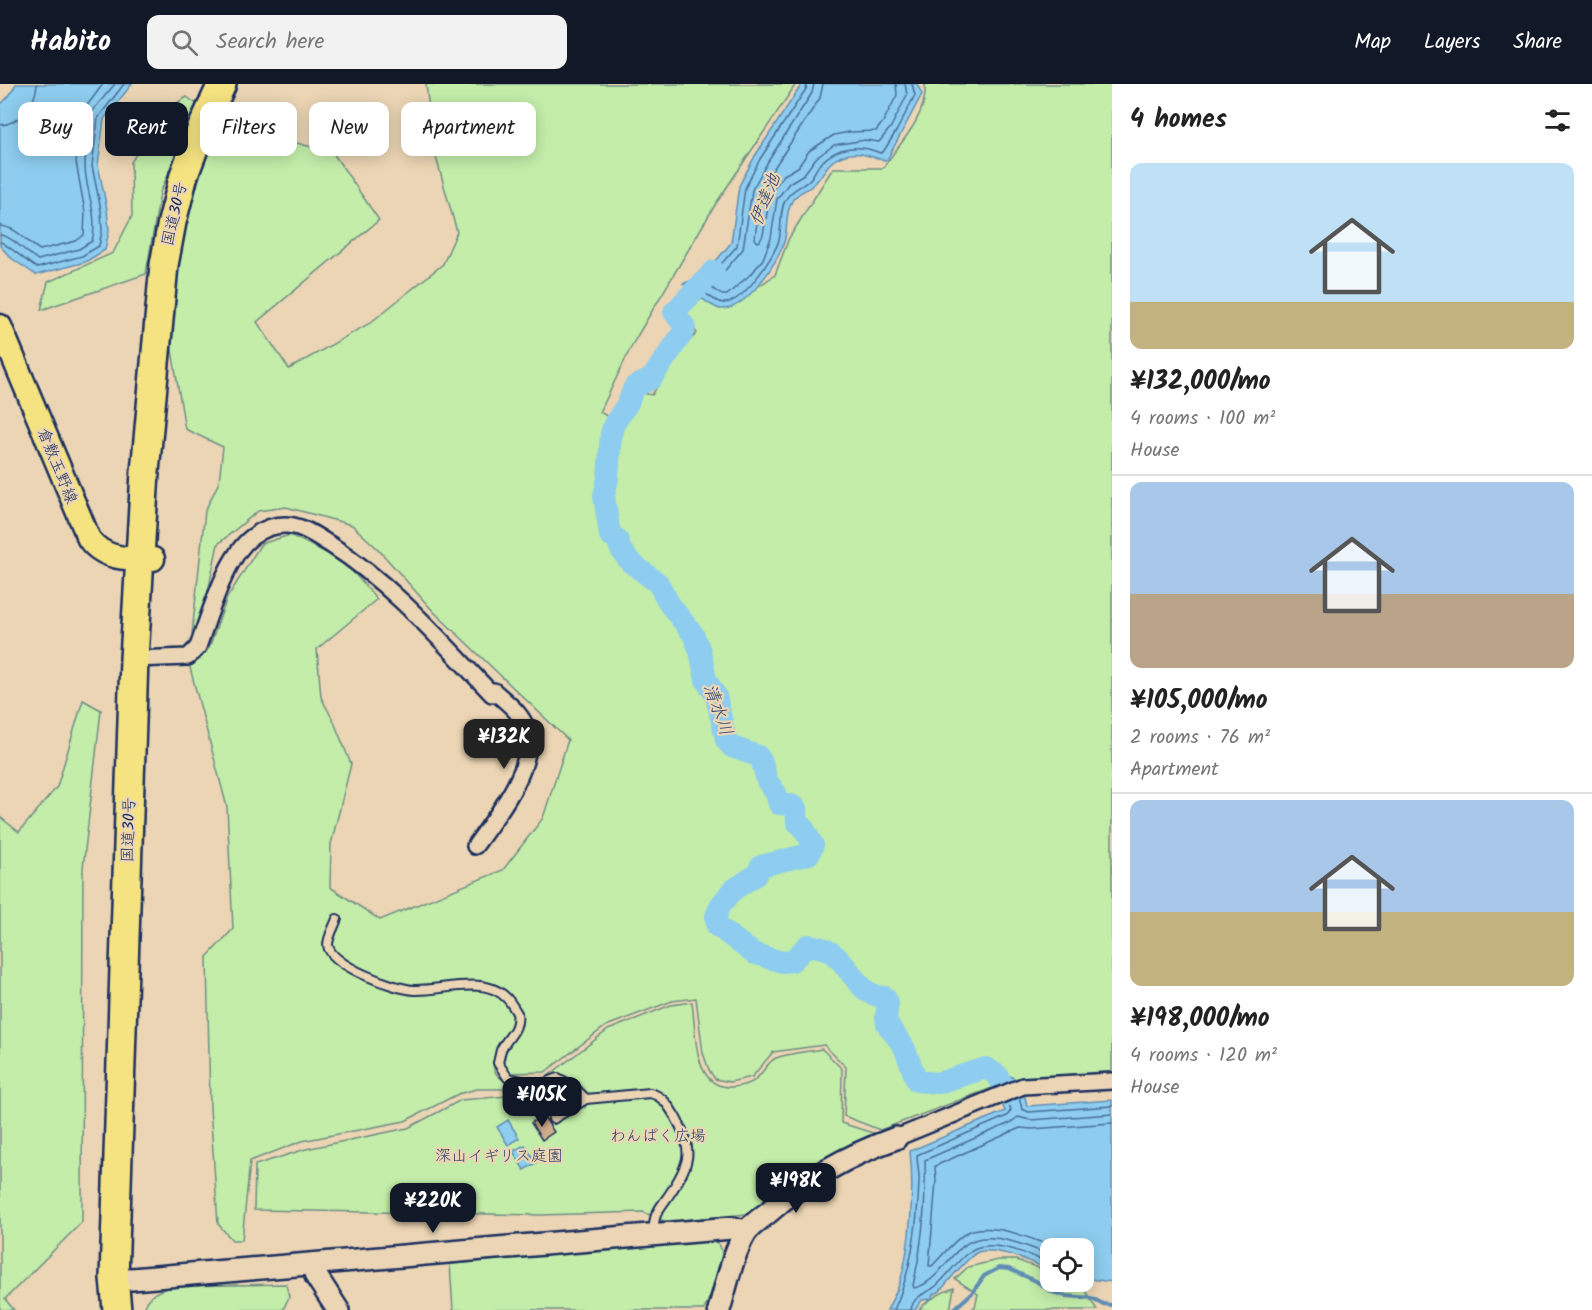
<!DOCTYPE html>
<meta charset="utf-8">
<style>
body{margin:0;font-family:Kalam,"Klee One",sans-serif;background:#f2f2f2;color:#222;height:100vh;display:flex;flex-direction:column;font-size:22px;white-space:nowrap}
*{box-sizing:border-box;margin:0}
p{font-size:20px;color:#767676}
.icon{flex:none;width:33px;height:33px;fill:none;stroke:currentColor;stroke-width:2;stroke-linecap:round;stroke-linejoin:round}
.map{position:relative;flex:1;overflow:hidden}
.sheet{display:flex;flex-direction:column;background:#fff;width:480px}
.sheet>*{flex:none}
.hud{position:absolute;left:18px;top:18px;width:570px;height:54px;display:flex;gap:12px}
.tools{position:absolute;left:1040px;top:1154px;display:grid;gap:12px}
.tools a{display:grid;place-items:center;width:54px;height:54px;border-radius:12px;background:#fff;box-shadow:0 3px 15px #0003;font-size:30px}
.price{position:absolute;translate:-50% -51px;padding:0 14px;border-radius:12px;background:#111827;color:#fff;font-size:20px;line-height:39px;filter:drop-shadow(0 2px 3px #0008)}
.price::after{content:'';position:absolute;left:50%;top:36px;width:18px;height:14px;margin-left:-9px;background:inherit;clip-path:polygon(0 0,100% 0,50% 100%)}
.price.on{background:#222;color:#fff}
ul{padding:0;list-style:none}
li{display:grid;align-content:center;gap:12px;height:318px;padding:0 18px}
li+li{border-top:2px solid #e0e0e0}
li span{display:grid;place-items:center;height:186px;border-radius:12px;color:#555}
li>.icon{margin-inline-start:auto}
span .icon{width:108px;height:108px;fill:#fffc;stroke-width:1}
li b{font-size:26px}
h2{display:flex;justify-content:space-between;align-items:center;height:72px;padding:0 18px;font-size:26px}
.pill{padding:0 21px;border-radius:12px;background:#fff;box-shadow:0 3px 15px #0003;font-size:21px;line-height:54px}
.pill.on{background:#111827;color:#fff}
header{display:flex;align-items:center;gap:36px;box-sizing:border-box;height:84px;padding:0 30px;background:#111827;color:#fff}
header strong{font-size:28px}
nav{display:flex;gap:33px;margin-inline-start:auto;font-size:21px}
.search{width:420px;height:54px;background:#f2f2f2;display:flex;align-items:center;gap:15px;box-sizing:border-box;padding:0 21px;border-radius:12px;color:#767676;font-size:22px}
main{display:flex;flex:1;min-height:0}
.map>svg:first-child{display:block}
.green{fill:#c3eda9;stroke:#6f8e84;stroke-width:1.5}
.water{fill:#8ecdef;stroke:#608eb5;stroke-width:1.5}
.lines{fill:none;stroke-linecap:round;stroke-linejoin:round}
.shore{stroke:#496e98;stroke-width:1.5}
.stream{stroke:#608eb5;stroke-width:4}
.river{stroke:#8ecdef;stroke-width:22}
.building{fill:#d0ae8a;stroke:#1b2f5e;stroke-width:1.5}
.lane-casing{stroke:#1b2f5e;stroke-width:12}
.street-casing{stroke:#1b2f5e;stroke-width:20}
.secondary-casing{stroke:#1b2f5e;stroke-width:26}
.primary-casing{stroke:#1b2f5e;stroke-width:27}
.highway-casing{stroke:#1b2f5e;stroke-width:32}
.lane{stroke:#ebd5b4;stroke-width:8}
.street{stroke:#ebd5b4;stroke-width:15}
.secondary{stroke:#ebd5b4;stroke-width:21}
.primary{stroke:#f5e382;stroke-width:22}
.highway{stroke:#f5e382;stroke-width:27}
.labels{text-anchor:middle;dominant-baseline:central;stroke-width:4.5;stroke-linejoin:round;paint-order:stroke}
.street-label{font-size:16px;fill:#1b2f5e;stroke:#ebd5b4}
.park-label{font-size:16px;fill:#2c4266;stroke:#ebd5b4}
.water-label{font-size:18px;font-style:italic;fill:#2c4774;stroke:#ebd5b4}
</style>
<header>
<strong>Habito</strong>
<div class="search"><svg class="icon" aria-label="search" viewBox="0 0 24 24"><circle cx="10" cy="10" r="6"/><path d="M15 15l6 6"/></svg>Search here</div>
<nav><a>Map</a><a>Layers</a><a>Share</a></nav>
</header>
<main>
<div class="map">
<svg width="1112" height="1226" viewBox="0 0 1112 1226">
<rect width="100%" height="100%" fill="#ebd5b4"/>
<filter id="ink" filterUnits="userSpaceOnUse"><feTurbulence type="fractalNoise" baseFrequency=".0167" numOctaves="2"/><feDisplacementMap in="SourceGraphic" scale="12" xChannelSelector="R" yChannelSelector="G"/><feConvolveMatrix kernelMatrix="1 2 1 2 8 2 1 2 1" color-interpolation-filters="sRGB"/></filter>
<g filter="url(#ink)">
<g class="green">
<path d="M 426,0 L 796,0 L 715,121 L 633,259 L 600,328 L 616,338 L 628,327 L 637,308 L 652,311 L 676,271 L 697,249 L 682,232 L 710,208 L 744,212 L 775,191 L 789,154 L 833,84 L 883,84 C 900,59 928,32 925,0 L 1112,0 L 1112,991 L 1008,998 L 880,1046 L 844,1032 L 846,983 L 824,961 L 773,968 L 752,993 L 730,998 L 715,995 L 709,986 L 703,969 L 696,914 L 672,917 L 606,942 L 545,988 L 511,989 L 505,983 L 501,973 L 495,972 C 488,993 505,998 523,1002 L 518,1005 L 477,1005 L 458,1010 L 405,1037 L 302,1057 L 250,1077 L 242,1156 L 232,1156 L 218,1140 L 210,1024 L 207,873 L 233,845 L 227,723 L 189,580 L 209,564 L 227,514 L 261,460 L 290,451 L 343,477 L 377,515 L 317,565 L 321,613 L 334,638 L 351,680 L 331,760 L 330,803 L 380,836 L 503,786 L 543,734 L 568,656 L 433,527 L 378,465 L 352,441 L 286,423 L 258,427 L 218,460 L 202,536 L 192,550 L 205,427 L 219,398 L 223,363 L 185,345 L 171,260 L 172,171 L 190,96 L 217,37 L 333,69 L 379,136 L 257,238 L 289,285 L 370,239 L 443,180 L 457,148 L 434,66 Z"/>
<path d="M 187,13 L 198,21 L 160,109 L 146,190 L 41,226 L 48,198 L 113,169 L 132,132 L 131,78 L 165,26 Z"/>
<path d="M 83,616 L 101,626 L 83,784 L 82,1138 L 5,1215 L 14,1226 L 0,1226 L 0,733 L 19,748 L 57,703 Z"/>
<path d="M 692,918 C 697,956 692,1020 750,999 C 761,995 766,978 776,974 C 790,969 807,968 822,965 L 842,985 L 841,1039 L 879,1051 L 761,1125 L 746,1130 L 667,1138 L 643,1128 L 541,1131 L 254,1126 L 255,1081 L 306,1065 L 408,1044 L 461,1016 L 519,1011 L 555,998 L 575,1009 L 585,1023 L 585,1008 L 566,992 L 548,992 L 608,946 L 671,921 Z"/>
<path d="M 715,1157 C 733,1165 710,1211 704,1226 L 453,1226 L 450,1180 Z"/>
<path d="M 998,1176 L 1016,1176 L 1050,1188 L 1050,1197 L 1079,1197 L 1097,1226 L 970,1226 L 975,1223 L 978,1210 L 955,1195 L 968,1183 Z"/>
<path d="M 286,1200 L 289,1213 L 283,1226 L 144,1226 C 148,1209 160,1206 175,1202 Z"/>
<path d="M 954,1204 L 950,1226 L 919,1226 C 927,1216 942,1208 954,1204 Z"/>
</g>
<g class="water">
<path d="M 16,0 L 132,0 L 104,35 L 98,81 L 107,125 L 109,147 L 105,166 L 85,178 L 36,191 L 11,174 L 0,162 L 0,21 L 9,12 Z"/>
<path d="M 802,0 L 917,0 L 922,10 L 887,76 C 869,75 864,65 842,72 C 825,78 824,92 813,101 C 806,107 797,108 792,117 C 785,128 788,146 784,158 C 778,179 745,227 721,225 C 711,224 692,206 683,200 L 704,191 L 731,159 L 739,102 L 755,72 Z"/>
<path d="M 993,983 L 1016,995 L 1024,1008 L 1027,1022 L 1112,1016 L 1112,1198 L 1083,1194 L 1083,1164 L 1050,1164 L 1050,1186 C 1033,1179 997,1162 978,1168 C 967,1173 948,1198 939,1208 L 933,1210 L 931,1215 L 922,1216 L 915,1226 L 887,1226 C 891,1218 896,1209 899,1201 C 911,1165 914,1104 910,1067 L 1005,1027 L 990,991 Z"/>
<path d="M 508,1036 L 519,1054 L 508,1061 L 497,1043 Z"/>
<path d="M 525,1061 L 536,1079 L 524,1086 L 513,1067 Z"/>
</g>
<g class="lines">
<g class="shore">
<path d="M 807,0 L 806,5 L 760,75 L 745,104 L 737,162 L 708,195 L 698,201 L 699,204 C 706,209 714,218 723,219 C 742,221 774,173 779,156 C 782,143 779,126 786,115 C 792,104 803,103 810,95 C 815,90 816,83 821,79 C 837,62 860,60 880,69 L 883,68 L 897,46 L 915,11 L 912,0"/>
<path d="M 814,0 L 812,9 L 767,79 L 752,106 L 743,165 L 712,202 L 713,205 L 722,211 L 727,211 L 753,188 L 763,175 L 771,154 L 777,115 L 789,99 L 804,90 L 816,74 L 834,61 L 865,56 L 879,58 L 891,43 L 907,11 L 905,0"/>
<path d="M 823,0 L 820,14 L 774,84 L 761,109 L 755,154 L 757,158 L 760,157 L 763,151 L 771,108 L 784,91 L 798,83 L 809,67 L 834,51 L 849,48 L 876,47 L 883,38 L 897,11 L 896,0"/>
<path d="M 0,41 C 20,40 36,19 37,0"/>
<path d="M 0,142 C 17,143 26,158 40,166 L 76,157 L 84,151 L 85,128 L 76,78 L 83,27 L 103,0"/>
<path d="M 0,151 C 12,152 26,169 38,176 L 79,165 L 92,157 C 99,131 85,107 85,81 C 85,66 89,49 91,33 L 93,26 L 115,0"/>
<path d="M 0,158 C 6,159 28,179 37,184 L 82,172 L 99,162 L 102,147 L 101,126 L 92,82 L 98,34 L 124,0"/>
<path d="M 1019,1013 L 1022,1025 L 1029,1028 L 1112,1022"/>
<path d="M 1056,1164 C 1033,1155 990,1136 966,1149 C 953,1157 943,1171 932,1182 L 929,1182 L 936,1097 L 935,1082 L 1020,1044 L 1032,1045 L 1112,1039"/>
<path d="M 1050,1171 C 1030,1163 995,1148 974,1156 C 959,1161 947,1179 937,1190 C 930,1197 923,1203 914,1204 L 913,1201 C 923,1160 926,1117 925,1076 L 1010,1039 L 1018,1033 L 1030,1036 L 1112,1030"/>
<path d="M 894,1226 C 912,1186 917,1143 919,1099 C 920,1090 917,1080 917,1071 L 1007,1032 L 1011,1026 L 1008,1018"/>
<path d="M 911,1226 C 913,1211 927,1210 936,1202 C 948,1191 957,1177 969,1168 C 989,1152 1029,1171 1050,1179"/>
</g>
<path class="stream" d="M 953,1226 L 972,1209 L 984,1192 L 999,1184 L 1009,1185 L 1036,1197 L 1052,1208 L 1066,1212 L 1092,1214 L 1103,1220 L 1112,1221"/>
<path class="river" d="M 714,187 L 674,228 L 685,243 L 683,249 L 651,295 L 634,303 L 628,319 L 614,340 L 611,350 L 608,394 L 604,412 L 610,451 L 617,455 L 621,466 L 630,478 L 658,499 L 670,521 L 693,550 L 700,567 L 706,596 L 716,612 L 726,656 L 732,663 L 758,672 L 762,678 L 767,697 L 776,709 L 779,720 L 791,721 L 796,724 L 797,738 L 803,743 L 813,761 L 809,770 L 761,782 L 756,791 L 733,806 L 720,822 L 716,832 L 717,842 L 753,869 L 782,878 L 792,877 L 808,861 C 814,862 821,863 827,866 C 851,878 856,912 885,913 L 888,919 L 886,933 L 887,940 L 904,963 L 917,997 L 938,999 L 986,984 L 997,991 L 1009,1011"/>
</g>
<path class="building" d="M 543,1031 L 554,1048 L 542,1056 L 531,1039 Z"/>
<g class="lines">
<defs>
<g id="lane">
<path d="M 337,835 C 334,843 328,853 328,861 C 330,882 396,905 414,906 C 446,907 492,888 512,921 C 513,923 516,927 517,929 C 520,946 507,953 501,966 C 500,970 499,975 498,979 L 508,994 L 541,1001 L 558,994 L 574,1003 L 586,1015 L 650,1009 C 663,1012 669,1022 676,1034 C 695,1067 689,1081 669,1111 C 665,1117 659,1124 656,1131 C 654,1136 654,1143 653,1149"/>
<path d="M 553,1035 L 586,1015"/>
</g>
<g id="street">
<path d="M 134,575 L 188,573 L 198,563 C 209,532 226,472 252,453 C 264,444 279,439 294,442 C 308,445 319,454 331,461 C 392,500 442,558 492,610 L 494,607 C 506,618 522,629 527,646 C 536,683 495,734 475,762"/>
<path d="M 896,1054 L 1023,1002 L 1112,997"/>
</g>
<g id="secondary">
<path d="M 312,1180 L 316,1192 L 338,1226"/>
<path d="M 114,1194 L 132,1195 L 732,1144 L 746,1147"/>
<path d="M 719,1226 C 726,1203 733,1168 746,1148 C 752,1140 763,1133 770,1127 C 808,1093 849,1071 896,1054"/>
</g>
<path id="primary" d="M 0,242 L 89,455 C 104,476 129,475 153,475"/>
<path id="highway" d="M 117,1226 L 114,1194 L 134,575 L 145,388 L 164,181 L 172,138 L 184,91 L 201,46 L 222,0"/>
</defs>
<use href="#lane" class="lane-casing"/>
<use href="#street" class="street-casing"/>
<use href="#secondary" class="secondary-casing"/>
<use href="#primary" class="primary-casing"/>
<use href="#highway" class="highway-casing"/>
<use href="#lane" class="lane"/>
<use href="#street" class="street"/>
<use href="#secondary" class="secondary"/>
<use href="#primary" class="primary"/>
<use href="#highway" class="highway"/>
</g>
</g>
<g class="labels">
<g class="street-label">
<text transform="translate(175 130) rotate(-77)">国道30号</text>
<text transform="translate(57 382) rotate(68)">倉敷玉野線</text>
<text transform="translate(129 746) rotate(-88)">国道30号</text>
</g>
<g class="park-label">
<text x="658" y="1052">わんぱく広場</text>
<text x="499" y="1072">深山イギリス庭園</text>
</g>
<g class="water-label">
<text transform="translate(766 116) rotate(-69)">伊達池</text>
<text transform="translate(717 626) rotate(70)">清水川</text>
</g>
</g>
</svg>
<div class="tools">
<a><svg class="icon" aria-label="locate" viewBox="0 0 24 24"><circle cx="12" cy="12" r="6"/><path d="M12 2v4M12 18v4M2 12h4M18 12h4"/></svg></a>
</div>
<b class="price on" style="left:504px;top:686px">¥132K</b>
<b class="price" style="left:542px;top:1044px">¥105K</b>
<b class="price" style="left:796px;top:1130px">¥198K</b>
<b class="price" style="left:433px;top:1150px">¥220K</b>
<div class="hud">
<a class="pill">Buy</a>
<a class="pill on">Rent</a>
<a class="pill">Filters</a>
<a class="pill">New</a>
<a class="pill">Apartment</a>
</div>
</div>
<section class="sheet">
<h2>4 homes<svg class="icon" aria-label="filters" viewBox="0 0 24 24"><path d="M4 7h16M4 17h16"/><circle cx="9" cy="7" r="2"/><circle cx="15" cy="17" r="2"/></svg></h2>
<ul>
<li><span style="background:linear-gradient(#bfe0f5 75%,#c2b280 0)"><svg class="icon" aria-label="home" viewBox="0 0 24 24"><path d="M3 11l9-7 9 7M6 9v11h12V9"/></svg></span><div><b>¥132,000/mo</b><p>4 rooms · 100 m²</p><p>House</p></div></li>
<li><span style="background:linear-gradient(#a9c7e8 60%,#b9a48a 0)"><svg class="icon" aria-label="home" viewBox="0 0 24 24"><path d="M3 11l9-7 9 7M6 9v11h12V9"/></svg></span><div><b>¥105,000/mo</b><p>2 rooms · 76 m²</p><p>Apartment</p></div></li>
<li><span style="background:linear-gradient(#a9c7e8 60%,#c2b280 0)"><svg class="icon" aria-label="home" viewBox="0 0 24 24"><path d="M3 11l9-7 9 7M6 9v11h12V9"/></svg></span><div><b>¥198,000/mo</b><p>4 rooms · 120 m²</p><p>House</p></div></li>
</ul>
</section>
</main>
